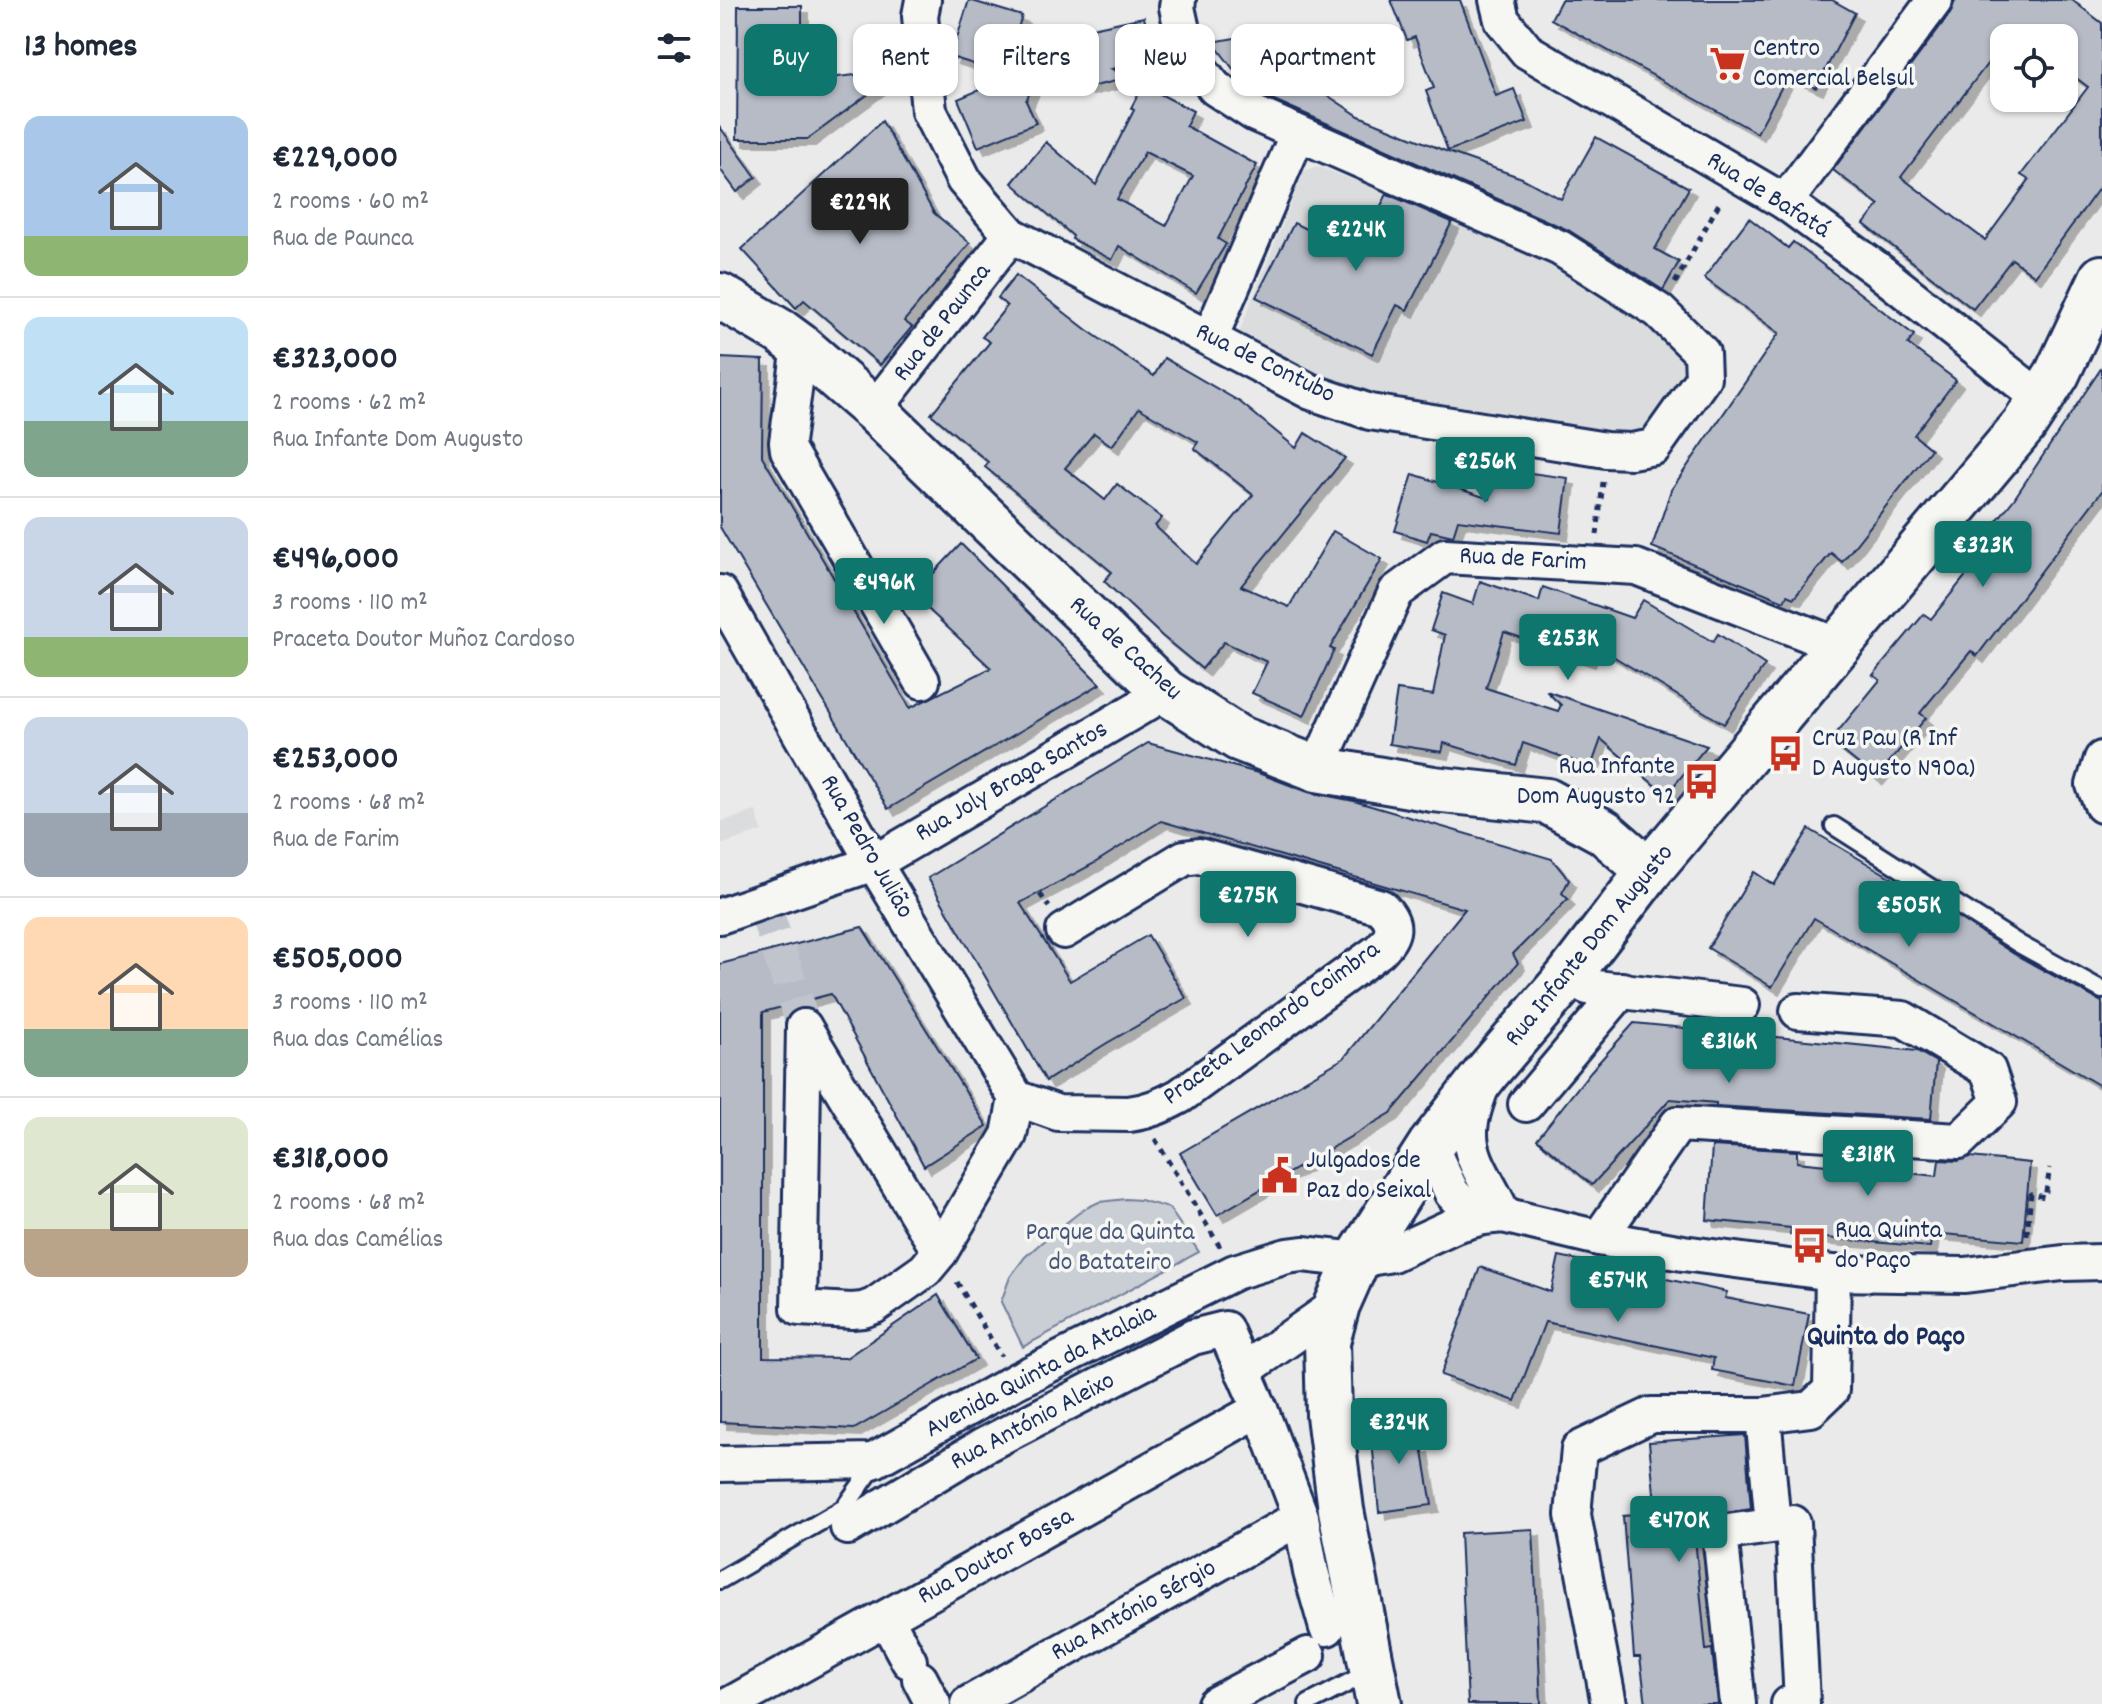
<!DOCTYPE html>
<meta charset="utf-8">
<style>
body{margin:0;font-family:Dekko,sans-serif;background:#f2f2f3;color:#1f2937;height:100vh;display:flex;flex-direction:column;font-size:30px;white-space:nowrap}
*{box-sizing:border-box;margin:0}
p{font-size:26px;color:#747a83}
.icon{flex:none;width:44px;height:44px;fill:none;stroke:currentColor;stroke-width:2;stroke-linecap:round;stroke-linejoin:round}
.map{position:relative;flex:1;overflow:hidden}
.sheet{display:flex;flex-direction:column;background:#fff;width:720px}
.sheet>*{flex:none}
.banner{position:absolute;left:24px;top:24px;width:760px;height:72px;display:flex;gap:16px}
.tools{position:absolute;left:1270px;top:24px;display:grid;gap:16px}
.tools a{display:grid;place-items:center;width:88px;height:88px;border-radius:16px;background:#fff;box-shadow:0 2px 6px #0004;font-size:40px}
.price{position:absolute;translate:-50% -68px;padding:0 18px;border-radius:8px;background:#0f766e;color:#fff;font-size:26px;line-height:52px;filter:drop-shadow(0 2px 4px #0008)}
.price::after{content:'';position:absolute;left:50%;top:48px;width:24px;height:18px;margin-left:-12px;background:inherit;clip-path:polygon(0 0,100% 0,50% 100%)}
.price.current{background:#222;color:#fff}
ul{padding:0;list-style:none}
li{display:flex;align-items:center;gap:24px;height:200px;padding:0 24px}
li+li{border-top:2px solid #e0e1e3}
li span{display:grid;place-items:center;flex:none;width:224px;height:160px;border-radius:16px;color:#555}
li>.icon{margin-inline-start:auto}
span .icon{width:96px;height:96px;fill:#fffc;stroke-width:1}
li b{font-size:34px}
h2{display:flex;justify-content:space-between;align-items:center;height:96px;padding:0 24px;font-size:34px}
.tag{padding:0 28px;border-radius:16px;background:#fff;box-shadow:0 2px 6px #0004;font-size:28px;line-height:72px}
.tag.current{background:#0f766e;color:#fff}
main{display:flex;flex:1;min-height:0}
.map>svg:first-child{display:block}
.built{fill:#dadcde}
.green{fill:#caced5;stroke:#727e9a;stroke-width:2}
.building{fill:#b6bbc6;stroke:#1b2f5e;stroke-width:2;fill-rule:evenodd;filter:url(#shadow)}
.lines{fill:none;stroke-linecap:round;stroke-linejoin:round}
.street-tunnel{stroke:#c0c5cd;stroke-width:34;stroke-dasharray:34 17;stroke-linecap:butt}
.lane-casing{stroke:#1b2f5e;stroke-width:22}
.street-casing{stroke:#1b2f5e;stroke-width:40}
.secondary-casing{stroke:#1b2f5e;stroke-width:50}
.path{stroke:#1b2f5e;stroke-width:5;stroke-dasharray:6 6;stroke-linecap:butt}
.lane{stroke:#f6f6f2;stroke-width:16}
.street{stroke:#f6f6f2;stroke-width:34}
.secondary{stroke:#f6f6f2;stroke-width:44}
.labels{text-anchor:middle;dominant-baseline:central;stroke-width:7;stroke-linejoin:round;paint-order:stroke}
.poi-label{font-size:26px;fill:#1b2f5e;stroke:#f6f6f2;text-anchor:start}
.street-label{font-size:26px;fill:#1b2f5e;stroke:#f6f6f2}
.park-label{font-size:26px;fill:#47577c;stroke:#f6f6f2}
.neighbourhood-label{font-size:28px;font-weight:bold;fill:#1b2f5e;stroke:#f6f6f2}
</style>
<main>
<section class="sheet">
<h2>13 homes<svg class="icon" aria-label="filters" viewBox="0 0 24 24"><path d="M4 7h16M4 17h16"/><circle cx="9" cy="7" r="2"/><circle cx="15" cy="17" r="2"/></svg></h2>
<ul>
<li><span style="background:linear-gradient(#a9c7e8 75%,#8fb573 0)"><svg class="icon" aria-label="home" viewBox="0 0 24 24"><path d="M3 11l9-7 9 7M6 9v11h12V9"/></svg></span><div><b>€229,000</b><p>2 rooms · 60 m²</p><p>Rua de Paunca</p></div></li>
<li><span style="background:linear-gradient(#bfe0f5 65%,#7fa58c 0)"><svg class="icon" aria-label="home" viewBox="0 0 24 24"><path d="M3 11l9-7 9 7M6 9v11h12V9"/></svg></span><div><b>€323,000</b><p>2 rooms · 62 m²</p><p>Rua Infante Dom Augusto</p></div></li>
<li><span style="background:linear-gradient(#c9d6e8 75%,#8fb573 0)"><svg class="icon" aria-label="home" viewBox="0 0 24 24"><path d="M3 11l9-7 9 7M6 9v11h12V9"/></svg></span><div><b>€496,000</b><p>3 rooms · 110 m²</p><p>Praceta Doutor Muñoz Cardoso</p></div></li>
<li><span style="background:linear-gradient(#c9d6e8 60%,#9aa5b1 0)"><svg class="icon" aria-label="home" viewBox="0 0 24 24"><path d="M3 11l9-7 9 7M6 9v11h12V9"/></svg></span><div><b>€253,000</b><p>2 rooms · 68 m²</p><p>Rua de Farim</p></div></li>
<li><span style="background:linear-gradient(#ffd9b3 70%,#7fa58c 0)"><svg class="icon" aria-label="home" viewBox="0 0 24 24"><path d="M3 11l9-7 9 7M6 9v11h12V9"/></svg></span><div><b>€505,000</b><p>3 rooms · 110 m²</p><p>Rua das Camélias</p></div></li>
<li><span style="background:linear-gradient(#dfe7d0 70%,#b9a48a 0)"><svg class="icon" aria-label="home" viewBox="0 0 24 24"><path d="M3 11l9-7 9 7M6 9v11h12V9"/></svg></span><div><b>€318,000</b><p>2 rooms · 68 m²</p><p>Rua das Camélias</p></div></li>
</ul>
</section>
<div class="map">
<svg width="1382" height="1704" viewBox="0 0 1382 1704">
<defs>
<filter id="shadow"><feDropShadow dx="7" dy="7" stdDeviation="0" flood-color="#0004"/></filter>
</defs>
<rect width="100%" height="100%" fill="#e9eae9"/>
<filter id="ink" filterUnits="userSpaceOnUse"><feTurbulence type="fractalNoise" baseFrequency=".0125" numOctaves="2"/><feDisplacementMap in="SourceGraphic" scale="16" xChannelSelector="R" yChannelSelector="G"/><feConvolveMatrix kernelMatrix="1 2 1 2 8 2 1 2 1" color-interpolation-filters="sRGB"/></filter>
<g filter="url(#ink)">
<g class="built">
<path d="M 597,166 L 832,257 L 965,356 L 966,371 L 922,435 L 906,438 L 730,416 L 603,384 L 523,342 L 520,330 L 584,171 Z"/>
<path d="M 36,811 L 42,831 L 0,845 L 0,822 Z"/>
</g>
<path class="green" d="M 406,1199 L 420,1200 L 449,1208 L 479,1252 L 303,1347 L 281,1302 L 290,1277 L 305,1257 L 329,1236 L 364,1209 L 379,1202 Z"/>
<g class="building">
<path d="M 249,0 L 302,16 L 292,46 L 304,43 L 327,54 L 306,101 L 316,123 L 258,147 L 238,99 L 292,76 L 231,57 Z"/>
<path d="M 671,0 L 740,0 L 776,96 L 794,89 L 807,122 L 728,151 L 706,91 L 714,88 L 695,37 L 687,40 Z"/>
<path d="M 841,0 L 1112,0 L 1135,13 L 1096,88 L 1068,75 L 1037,133 L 831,19 Z"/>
<path d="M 1235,0 L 1352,0 L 1382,23 L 1382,184 L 1315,276 L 1292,259 L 1253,309 L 1144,224 L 1159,205 L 1113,170 L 1231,12 ZM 1284,38 L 1344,38 L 1344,69 L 1368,87 L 1301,175 L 1309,180 L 1265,240 L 1181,177 L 1284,42 Z"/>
<path d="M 18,6 L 82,6 L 82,81 L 181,70 L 88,139 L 17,139 Z"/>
<path d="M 424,17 L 434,60 L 392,69 L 409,78 L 366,88 L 353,32 Z"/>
<path d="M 488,36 L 498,41 L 520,37 L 531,58 L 607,95 L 639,116 L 728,152 L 802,178 L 841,199 L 876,137 L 969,188 L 935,249 L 959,262 L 943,290 L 848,230 L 545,96 L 524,83 Z"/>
<path d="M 423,85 L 473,111 L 466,126 L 537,165 L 498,239 L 506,244 L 476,293 L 399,246 L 392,260 L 352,239 L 353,236 L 292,183 L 326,142 L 376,185 L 414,110 L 411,108 ZM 425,152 L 473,176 L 446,226 L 397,199 Z"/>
<path d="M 162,121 L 214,213 L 250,243 L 184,321 L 192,327 L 160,365 L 84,300 L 76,308 L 22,249 Z"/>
<path d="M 0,127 L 36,177 L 17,192 L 0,169 Z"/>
<path d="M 667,194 L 732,222 L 687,310 L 677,305 L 652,354 L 536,297 L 574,223 L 636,254 Z"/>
<path d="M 1029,218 L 1068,248 L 1073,242 L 1194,335 L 1188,344 L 1236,380 L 1194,435 L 1211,449 L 1122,562 L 1111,553 L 1074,598 L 1067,595 L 1064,601 L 932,547 L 951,490 L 1059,333 L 984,278 Z"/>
<path d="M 296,275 L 367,330 L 434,376 L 444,358 L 520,402 L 576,448 L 585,433 L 625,458 L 521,586 L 569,607 L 613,531 L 662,559 L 610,648 L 614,650 L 584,716 L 532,693 L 547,662 L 504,642 L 482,669 L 442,636 L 384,581 L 392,572 L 265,467 L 268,462 L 211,414 L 270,342 L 262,337 L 287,306 L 278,298 ZM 419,408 L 478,442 L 474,448 L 533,495 L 476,564 L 435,526 L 442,518 L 397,484 L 385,500 L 345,468 L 374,433 L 392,446 Z"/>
<path d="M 0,358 L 43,360 L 42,456 L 190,708 L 271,668 L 193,595 L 241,544 L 380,684 L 168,809 L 0,527 Z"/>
<path d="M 1382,367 L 1382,491 L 1257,656 L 1251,651 L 1200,713 L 1206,718 L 1156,778 L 1110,741 L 1160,680 L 1153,675 L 1204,614 L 1211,619 L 1260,558 L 1252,552 L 1294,499 Z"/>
<path d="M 774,468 L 848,478 L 841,533 L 738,520 L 733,536 L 711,531 L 707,541 L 675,531 L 693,474 L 770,499 Z"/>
<path d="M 760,581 L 819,601 L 823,587 L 912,618 L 923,600 L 993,642 L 998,634 L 1045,665 L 1004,724 L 873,644 L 868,660 L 784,632 L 766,688 L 838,711 L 841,705 L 826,691 L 987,746 L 946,795 L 881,739 L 871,767 L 803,743 L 796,765 L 724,743 L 722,752 L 669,744 L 677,690 L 713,695 L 725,635 L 711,630 L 723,593 L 753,604 Z"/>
<path d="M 428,743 L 538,773 L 588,792 L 634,801 L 832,859 L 849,880 L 842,893 L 848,899 L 793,954 L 798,963 L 671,1113 L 497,1215 L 460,1153 L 624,1058 L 745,909 L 441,821 L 373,864 L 300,903 L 350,981 L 428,935 L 466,998 L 387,1043 L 326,1081 L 208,878 Z"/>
<path d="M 1089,829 L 1231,913 L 1294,954 L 1382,1002 L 1382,1087 L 1094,918 L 1052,987 L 988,948 L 1034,872 L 1054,885 Z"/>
<path d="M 142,927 L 267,1126 L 204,1166 L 111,994 L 43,1012 L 43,1357 L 126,1358 L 218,1295 L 256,1359 L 134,1429 L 0,1422 L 0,964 Z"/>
<path d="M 914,1023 L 1197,1051 L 1216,1062 L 1211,1119 L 996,1106 L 996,1103 L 950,1099 L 872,1185 L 817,1139 L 871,1071 Z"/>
<path d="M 992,1146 L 1077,1151 L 1077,1162 L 1217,1176 L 1219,1160 L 1238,1161 L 1250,1157 L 1310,1163 L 1303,1241 L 1212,1233 L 1210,1247 L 1070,1235 L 1071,1228 L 987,1220 Z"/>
<path d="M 839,1256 L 1007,1292 L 1005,1298 L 1089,1314 L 1075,1386 L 992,1370 L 994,1358 L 825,1322 L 795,1401 L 721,1375 L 760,1267 L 831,1292 Z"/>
<path d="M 685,1413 L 687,1427 L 692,1427 L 695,1447 L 702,1446 L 712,1505 L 659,1512 L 651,1431 L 660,1430 L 658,1416 Z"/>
<path d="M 1025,1435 L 1031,1509 L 973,1518 L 986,1650 L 992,1649 L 998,1704 L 926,1704 L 920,1657 L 914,1657 L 903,1516 L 936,1513 L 929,1442 Z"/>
<path d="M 813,1529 L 821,1704 L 748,1704 L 740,1533 Z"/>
</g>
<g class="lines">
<path class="street-tunnel" d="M 43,902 L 84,1027"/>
<defs>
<g id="lane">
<path d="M 1114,826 L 1299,944 L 1382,990"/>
<path d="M 0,1580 L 124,1508 L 157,1462"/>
<path d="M 588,1704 L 651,1671"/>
</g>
<g id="street">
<path d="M 203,0 L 200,16 L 209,111 L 244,180 L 291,235 L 591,392 L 650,412 L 886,450 L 911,451 L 934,447 L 983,378 L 982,353 L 939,311 L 840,248 L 535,114 L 495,88 L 467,53 L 457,7 L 458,0"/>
<path d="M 777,0 L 782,20 L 807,51 L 1065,202 L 1158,270 L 1322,400"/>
<path d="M 1065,202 L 1215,0"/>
<path d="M 490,338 L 578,133"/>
<path d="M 80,346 L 67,442 L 68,450 L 202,681"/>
<path d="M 154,410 L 291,235"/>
<path d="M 0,593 L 154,863 L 296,1098"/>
<path d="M 1382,759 L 1374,785 L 1382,805"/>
<path d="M 597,769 L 676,592 L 725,556 L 916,567 L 1119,646"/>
<path d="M 0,916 L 154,863 L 446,692"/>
<path d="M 848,977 L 868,987 L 1022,1005"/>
<path d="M 84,1027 L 79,1308 L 132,1311 L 143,1310 L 154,1306 L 205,1270 L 220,1252 L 289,1135 L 296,1098"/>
<path d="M 84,1027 L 220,1252"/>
<path d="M 761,1088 C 756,1102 750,1117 750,1132 C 749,1162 773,1188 783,1215"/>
<path d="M 296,1098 L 338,1113 L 409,1114 C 427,1112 444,1105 460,1096 L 659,951 C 675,935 678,924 661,907 L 479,856 L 464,858 L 344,931"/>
<path d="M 806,1104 L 902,990"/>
<path d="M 710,1146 L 732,1193 L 748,1210 L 763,1217 L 783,1215 L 879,1238 L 963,1253 L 1113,1273 L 1245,1275 L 1343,1263 L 1382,1262"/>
<path d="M 879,1238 L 958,1124 L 1239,1141 L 1279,1102 L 1268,1070 L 1183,1019 L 1078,1011"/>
<path d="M 523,1371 L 617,1305"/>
<path d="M 1043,1415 L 1053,1525"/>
<path d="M 0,1464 L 153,1461 L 296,1381 L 515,1272 L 567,1256 L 583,1254 L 637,1260 L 672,1254 L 735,1225 L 763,1217"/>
<path d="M 128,1527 L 263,1446 L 473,1337 L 505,1329 L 540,1409 L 581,1517 L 591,1572 L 607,1628"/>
<path d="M 166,1618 L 189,1661"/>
<path d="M 200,1679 L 213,1704"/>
<path d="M 11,1704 L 540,1409"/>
<path d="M 248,1704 L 581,1517"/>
<path d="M 495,1704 L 588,1655"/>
<path d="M 889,1704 L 853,1515 L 859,1449 L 931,1415 L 1043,1415 L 1091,1409 L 1111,1390 L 1113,1273"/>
<path d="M 1018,1704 L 1000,1533 L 1073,1523 L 1082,1703 L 1069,1704"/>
</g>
<g id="secondary">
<path d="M 0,296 L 61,332 L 80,346 L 154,410 L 446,692 L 518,738 L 597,769 L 713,789 L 827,801 L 884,832 L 929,871"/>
<path d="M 659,1704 L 621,1510 L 609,1415 L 607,1342 L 617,1305 L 637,1260 L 710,1146 L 767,1072 L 848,977 L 929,871 L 1304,425 L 1337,374 L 1382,278"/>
</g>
</defs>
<use href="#lane" class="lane-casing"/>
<use href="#street" class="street-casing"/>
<use href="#secondary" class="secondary-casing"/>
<g class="path">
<path d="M 955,283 L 1001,200"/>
<path d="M 877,535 L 883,482"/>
<path d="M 320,894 L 329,907"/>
<path d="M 435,1139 L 500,1247"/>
<path d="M 1307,1235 L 1311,1194 L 1325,1197 L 1330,1168"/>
<path d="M 237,1282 L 281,1356"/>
</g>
<use href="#lane" class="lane"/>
<use href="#street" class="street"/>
<use href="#secondary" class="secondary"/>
</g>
</g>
<defs>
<symbol id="supermarket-bare" viewBox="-9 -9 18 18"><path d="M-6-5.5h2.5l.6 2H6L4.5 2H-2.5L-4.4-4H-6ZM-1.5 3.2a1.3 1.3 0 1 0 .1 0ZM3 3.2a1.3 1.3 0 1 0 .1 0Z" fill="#c8321e" stroke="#f6f6f2" stroke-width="2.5" paint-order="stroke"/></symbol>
<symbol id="bus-bare" viewBox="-9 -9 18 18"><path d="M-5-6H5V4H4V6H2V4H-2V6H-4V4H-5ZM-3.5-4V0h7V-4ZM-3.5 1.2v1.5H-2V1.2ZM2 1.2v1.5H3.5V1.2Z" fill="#c8321e" stroke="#f6f6f2" stroke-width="2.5" paint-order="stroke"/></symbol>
<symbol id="civic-bare" viewBox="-9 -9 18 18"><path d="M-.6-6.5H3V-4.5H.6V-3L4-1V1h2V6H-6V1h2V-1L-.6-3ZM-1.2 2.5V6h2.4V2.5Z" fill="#c8321e" stroke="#f6f6f2" stroke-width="2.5" paint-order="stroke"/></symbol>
</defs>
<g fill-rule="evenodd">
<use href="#supermarket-bare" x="982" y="38" width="51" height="51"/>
<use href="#bus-bare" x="1040" y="728" width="51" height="51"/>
<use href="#bus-bare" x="956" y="756" width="51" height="51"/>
<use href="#civic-bare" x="534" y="1150" width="51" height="51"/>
<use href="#bus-bare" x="1064" y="1220" width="51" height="51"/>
</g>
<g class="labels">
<g class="poi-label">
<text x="1033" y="49">Centro<tspan x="1033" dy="30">Comercial Belsul</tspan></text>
<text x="1092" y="739">Cruz Pau (R Inf<tspan x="1092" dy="30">D Augusto N90a)</tspan></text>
<text x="955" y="767" text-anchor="end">Rua Infante<tspan x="955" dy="30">Dom Augusto 92</tspan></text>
<text x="586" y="1161">Julgados de<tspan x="586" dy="30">Paz do Seixal</tspan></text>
<text x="1115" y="1231">Rua Quinta<tspan x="1115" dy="30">do Paço</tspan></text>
</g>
<g class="street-label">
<text transform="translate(1048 196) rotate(32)">Rua de Bafatá</text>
<text transform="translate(223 323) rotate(-52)">Rua de Paunca</text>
<text transform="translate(545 364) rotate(26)">Rua de Contubo</text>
<text transform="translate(803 560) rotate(3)">Rua de Farim</text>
<text transform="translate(405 649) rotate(42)">Rua de Cacheu</text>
<text transform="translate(292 782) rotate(-30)">Rua Joly Braga Santos</text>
<text transform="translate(146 847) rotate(60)">Rua Pedro Julião</text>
<text transform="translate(870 946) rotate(-51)">Rua Infante Dom Augusto</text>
<text transform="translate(552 1024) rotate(-36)">Praceta Leonardo Coimbra</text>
<text transform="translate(321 1372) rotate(-28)">Avenida Quinta da Atalaia</text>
<text transform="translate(313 1422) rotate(-28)">Rua António Aleixo</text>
<text transform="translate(276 1557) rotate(-29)">Rua Doutor Bossa</text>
<text transform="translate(414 1611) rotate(-29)">Rua António Sérgio</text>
</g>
<g class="park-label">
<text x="390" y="1233">Parque da Quinta<tspan x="390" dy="30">do Batateiro</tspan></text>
</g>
<g class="neighbourhood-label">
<text x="1166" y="1339">Quinta do Paço</text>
</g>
</g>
</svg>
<div class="tools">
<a><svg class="icon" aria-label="locate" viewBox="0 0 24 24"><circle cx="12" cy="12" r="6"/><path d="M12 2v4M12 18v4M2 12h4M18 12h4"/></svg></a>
</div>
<b class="price current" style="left:140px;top:246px">€229K</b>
<b class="price" style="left:636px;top:273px">€224K</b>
<b class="price" style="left:765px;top:505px">€256K</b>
<b class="price" style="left:1263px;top:589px">€323K</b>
<b class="price" style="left:164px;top:626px">€496K</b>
<b class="price" style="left:848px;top:682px">€253K</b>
<b class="price" style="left:528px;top:939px">€275K</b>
<b class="price" style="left:1189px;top:949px">€505K</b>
<b class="price" style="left:1009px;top:1085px">€316K</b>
<b class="price" style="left:1148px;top:1198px">€318K</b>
<b class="price" style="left:898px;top:1324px">€574K</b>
<b class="price" style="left:679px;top:1466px">€324K</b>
<b class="price" style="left:959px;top:1564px">€470K</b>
<div class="banner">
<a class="tag current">Buy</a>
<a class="tag">Rent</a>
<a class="tag">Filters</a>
<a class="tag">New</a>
<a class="tag">Apartment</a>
</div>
</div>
</main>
